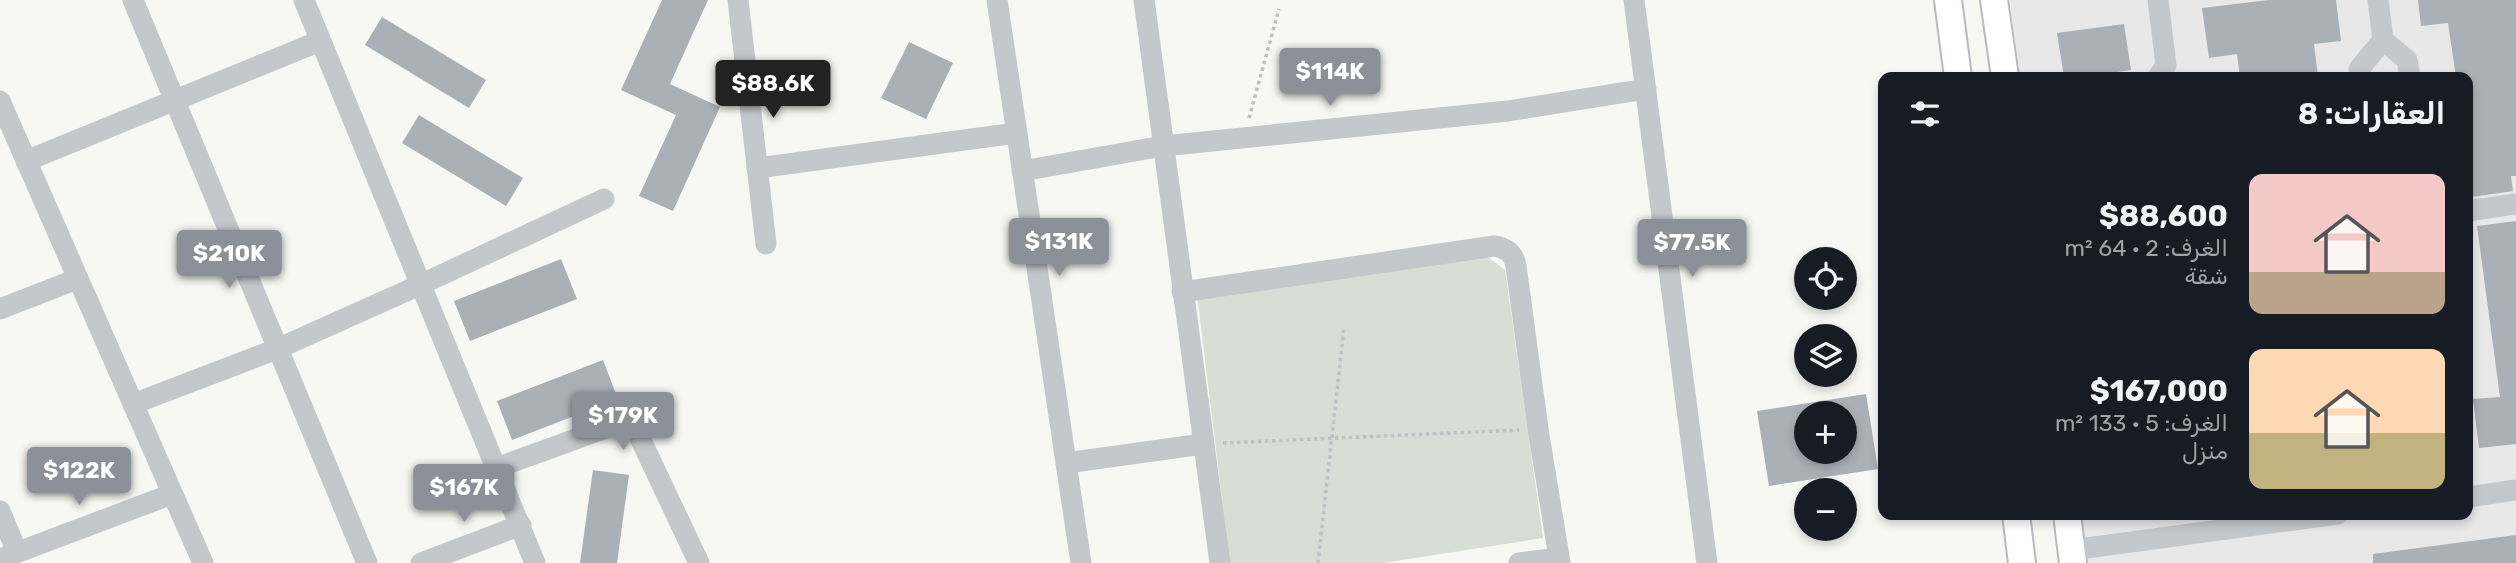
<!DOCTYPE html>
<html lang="ar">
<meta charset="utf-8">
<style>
body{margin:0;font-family:Rubik,Vazirmatn,sans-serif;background:#242831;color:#f1f3f6;direction:rtl;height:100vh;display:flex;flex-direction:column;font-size:26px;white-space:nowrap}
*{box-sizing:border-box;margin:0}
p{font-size:23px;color:#9ea1a6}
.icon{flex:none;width:38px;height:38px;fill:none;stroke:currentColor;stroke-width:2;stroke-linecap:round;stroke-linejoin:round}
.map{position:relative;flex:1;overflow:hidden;direction:ltr}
.sheet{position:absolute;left:1878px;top:72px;width:595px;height:448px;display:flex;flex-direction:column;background:#171b24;border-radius:14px;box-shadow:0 4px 10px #0003;direction:rtl}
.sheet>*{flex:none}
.buttons{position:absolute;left:1794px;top:247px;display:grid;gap:14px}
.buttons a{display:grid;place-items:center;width:63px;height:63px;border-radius:50%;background:#171b24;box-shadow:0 4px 10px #0003;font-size:35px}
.price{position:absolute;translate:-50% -60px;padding:0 16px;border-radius:7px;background:#8c9099;color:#fff;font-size:23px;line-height:46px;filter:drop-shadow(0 2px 4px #0008)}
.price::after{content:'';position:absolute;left:50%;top:42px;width:21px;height:16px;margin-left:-10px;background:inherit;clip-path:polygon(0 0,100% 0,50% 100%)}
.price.selected{background:#222;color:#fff}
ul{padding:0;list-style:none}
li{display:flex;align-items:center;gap:21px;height:175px;padding:0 28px}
li span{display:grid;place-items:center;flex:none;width:196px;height:140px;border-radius:14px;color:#555}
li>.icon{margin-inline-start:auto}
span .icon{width:84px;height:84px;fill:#fffc;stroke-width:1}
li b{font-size:30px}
h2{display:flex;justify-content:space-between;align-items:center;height:84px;padding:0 28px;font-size:30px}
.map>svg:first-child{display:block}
.built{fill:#e7e8e7}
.green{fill:#d8ded4}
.building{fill:#a9b1b6;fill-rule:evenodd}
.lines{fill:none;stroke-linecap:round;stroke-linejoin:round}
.major-casing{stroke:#b7bbbf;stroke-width:30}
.path{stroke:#bec0c2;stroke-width:3.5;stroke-dasharray:3.5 3.5;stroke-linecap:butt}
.minor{stroke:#c4c8cb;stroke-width:21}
.major{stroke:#fff;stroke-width:26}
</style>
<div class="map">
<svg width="2516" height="563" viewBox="0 0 2516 563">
<rect width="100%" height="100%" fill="#f7f7f3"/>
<path class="built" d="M 2010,0 L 2516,0 L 2516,563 L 2088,563 L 2081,515 L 2468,514 L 2468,77 L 2020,77 Z"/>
<path class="green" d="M 1484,254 L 1505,270 L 1543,538 L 1383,563 L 1230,563 L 1197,294 Z"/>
<g class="building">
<path d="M 662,0 L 708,0 L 670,84 L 720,107 L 673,211 L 639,196 L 676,115 L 621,90 Z"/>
<path d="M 2269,0 L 2336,0 L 2341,41 L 2314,44 L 2318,77 L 2240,77 L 2237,54 L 2209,58 L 2202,8 Z"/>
<path d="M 2418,0 L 2516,0 L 2516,176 L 2511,176 L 2513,191 L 2472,197 L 2468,164 L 2468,77 L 2456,77 L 2448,23 L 2421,26 Z"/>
<path d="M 382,17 L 486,80 L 469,108 L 365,45 Z"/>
<path d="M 2124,24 L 2131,70 L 2103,74 L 2104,77 L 2064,77 L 2057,33 Z"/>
<path d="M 909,42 L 953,63 L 926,119 L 881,98 Z"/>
<path d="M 419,115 L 523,178 L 506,206 L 402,143 Z"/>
<path d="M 2516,221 L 2516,444 L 2479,448 L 2473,399 L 2500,397 L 2477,226 Z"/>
<path d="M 561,259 L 577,299 L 470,341 L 454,301 Z"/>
<path d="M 603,360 L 618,399 L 512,440 L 497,401 Z"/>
<path d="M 1866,394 L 1878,469 L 1769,486 L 1757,411 ZM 1806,413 L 1844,413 L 1844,452 L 1806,452 Z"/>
<path d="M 593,470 L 629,475 L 617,563 L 580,563 Z"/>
<path d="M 2516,535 L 2516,563 L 2373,563 L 2373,554 Z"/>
</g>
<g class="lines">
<defs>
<g id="major">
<path d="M 1948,0 L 1958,77"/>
<path d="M 1994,0 L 2005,77"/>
<path d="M 2016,514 L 2022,563"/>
<path d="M 2067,514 L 2073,563"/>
</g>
</defs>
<use href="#major" class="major-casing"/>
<g class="path">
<path d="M 1249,118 L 1279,9"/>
<path d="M 1223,443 L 1519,430"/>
<path d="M 1318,563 L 1344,328"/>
</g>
<g class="minor">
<path d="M 133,0 L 367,563"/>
<path d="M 304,0 L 535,563"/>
<path d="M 738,0 L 766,244"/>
<path d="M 997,0 L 1081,563"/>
<path d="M 1144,0 L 1220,563"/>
<path d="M 1634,0 L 1707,563"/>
<path d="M 2378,0 L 2383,40"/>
<path d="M 2158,77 L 2166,65 L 2158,0"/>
<path d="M 2360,77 L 2359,69 L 2383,40 L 2407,60 L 2410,77"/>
<path d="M 0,101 L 203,563"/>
<path d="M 26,161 L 320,41"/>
<path d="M 757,168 L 1016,133"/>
<path d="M 1022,171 L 1163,146 L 1508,111 L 1646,89"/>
<path d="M 2468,211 L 2516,204"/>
<path d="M 1182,292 L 1494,246 C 1507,248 1514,254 1516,266 L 1538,429 L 1560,563"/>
<path d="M 0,309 L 77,279"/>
<path d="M 133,404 L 277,349 L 422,284 L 604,199"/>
<path d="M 1066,463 L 1203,444"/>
<path d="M 496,468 L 631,419 L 699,563"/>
<path d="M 2468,497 L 2516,490"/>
<path d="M 0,511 L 17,552"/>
<path d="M 2072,550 L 2338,514"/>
<path d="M 0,559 L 172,494"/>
<path d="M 421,563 L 521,525"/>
<path d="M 1519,563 L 1559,558"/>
</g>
<use href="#major" class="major"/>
</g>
</svg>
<div class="buttons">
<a><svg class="icon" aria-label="locate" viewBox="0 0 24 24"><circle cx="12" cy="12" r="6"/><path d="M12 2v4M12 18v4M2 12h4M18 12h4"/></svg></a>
<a><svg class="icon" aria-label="layers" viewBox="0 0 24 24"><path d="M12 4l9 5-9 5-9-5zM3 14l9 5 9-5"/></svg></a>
<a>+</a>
<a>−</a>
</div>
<b class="price" style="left:1330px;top:108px">$114K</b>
<b class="price selected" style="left:773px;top:120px">$88.6K</b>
<b class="price" style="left:1059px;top:278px">$131K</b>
<b class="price" style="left:1692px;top:279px">$77.5K</b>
<b class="price" style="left:229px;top:290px">$210K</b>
<b class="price" style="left:623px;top:452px">$179K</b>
<b class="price" style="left:79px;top:507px">$122K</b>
<b class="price" style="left:464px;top:524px">$167K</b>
<section class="sheet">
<h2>العقارات: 8<svg class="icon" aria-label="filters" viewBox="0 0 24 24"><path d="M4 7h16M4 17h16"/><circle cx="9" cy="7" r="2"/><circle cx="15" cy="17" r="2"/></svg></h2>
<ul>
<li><span style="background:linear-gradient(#f6c9c9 70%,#b9a48a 0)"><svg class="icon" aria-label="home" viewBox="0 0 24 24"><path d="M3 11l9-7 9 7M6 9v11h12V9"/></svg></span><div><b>$88,600</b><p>الغرف: 2 · 64 m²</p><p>شقة</p></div></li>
<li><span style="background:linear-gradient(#ffd9b3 60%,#c2b280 0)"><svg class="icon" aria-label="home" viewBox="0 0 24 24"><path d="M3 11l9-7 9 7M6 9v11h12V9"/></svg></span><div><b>$167,000</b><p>الغرف: 5 · 133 m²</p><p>منزل</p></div></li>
</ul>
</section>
</div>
